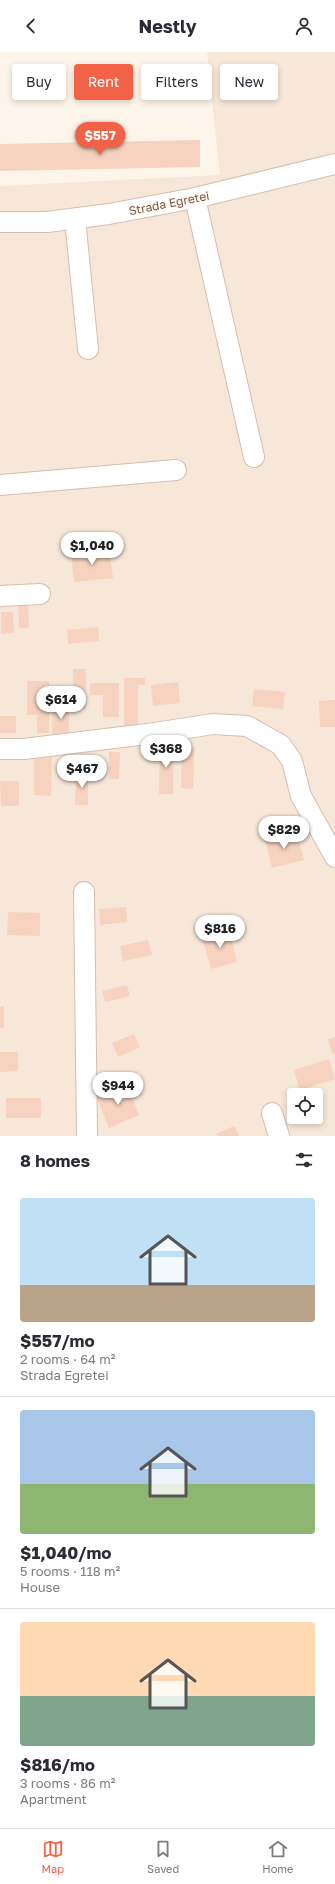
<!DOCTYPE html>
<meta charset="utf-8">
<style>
body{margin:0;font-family:"Golos Text",sans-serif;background:#f2f2f3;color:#2b2b33;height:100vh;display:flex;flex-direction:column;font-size:15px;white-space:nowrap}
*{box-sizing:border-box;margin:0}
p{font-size:13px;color:#7c7c81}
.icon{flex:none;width:22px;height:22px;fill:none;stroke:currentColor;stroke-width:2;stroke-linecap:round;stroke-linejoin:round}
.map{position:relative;height:1084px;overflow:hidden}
.side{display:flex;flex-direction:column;background:#fff;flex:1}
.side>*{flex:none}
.top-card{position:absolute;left:12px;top:12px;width:311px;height:36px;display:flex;gap:8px}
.tools{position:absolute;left:287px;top:1036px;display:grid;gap:8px}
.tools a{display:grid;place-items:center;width:36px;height:36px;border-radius:4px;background:#fff;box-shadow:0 2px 6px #0003;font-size:20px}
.price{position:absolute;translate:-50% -34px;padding:0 9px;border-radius:14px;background:#fff;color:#222;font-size:13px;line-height:26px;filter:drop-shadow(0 1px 2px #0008)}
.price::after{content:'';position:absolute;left:50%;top:24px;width:12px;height:9px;margin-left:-6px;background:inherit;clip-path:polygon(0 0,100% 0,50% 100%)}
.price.selected{background:#f16247;color:#fff}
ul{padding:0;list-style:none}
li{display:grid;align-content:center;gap:8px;height:212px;padding:0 20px}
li+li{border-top:1px solid #e1e1e2}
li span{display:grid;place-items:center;height:124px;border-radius:4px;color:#555}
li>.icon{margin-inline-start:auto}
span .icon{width:72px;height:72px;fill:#fffc;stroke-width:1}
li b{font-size:17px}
h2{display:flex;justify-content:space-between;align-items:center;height:48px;padding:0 20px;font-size:17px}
.chip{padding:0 14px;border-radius:4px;background:#fff;box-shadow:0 2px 6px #0003;font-size:14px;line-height:36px}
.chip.selected{background:#f16247;color:#fff}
header{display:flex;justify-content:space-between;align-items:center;height:52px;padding:0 20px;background:#fff;font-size:18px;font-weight:700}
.menu{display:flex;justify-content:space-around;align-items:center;height:56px;border-top:1px solid #e1e1e2;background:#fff;font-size:11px;color:#7c7c81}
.menu a{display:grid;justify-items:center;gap:2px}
.menu .selected{color:#f16247}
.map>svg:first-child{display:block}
.residential{fill:#f7e7d8;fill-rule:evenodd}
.building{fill:#f6d2bf}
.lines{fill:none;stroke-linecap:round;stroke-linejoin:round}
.minor-casing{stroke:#d5beb1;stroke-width:22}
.minor{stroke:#fff;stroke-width:20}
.labels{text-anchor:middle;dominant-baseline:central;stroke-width:3;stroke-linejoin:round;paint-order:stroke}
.street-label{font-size:12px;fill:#7d594a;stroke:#fff9f3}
</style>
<header><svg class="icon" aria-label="back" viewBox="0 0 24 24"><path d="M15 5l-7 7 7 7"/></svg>Nestly<svg class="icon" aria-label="person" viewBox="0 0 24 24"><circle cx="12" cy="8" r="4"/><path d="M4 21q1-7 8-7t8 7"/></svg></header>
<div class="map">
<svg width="335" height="1084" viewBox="0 0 335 1084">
<rect width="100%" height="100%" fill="#fef5ea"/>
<path class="residential" d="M 207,0 L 335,0 L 335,1084 L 0,1084 L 0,134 L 220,123 ZM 294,1043 L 316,1043 L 316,1065 L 294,1065 Z"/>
<g class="building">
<path d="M 200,88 L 200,115 L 0,119 L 0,92 Z"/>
<path d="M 109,497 L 113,526 L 74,530 L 71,501 Z"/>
<path d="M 18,547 L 28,547 L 29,576 L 19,576 Z"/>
<path d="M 1,560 L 13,560 L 14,581 L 1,582 Z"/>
<path d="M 98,575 L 99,589 L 68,592 L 67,578 Z"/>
<rect x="73" y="617" width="13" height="40"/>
<path d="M 124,626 L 145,626 L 145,633 L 138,633 L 138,678 L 124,678 Z"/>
<path d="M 27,629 L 49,629 L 49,681 L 37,681 L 37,663 L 27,663 Z"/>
<path d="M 178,630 L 180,651 L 153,654 L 151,633 Z"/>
<path d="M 90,631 L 119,631 L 119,665 L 103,665 L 103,643 L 90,643 Z"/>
<path d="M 254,637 L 285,640 L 283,657 L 252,654 Z"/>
<path d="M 335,648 L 335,675 L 320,675 L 319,649 Z"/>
<path d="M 53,650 L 69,650 L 69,685 L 52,685 Z"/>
<rect x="0" y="664" width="16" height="17"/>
<path d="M 160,692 L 174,692 L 173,742 L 159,742 Z"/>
<path d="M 182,696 L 194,696 L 193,737 L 181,736 Z"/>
<path d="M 109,700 L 120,700 L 119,727 L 109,727 Z"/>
<path d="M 34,702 L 52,702 L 51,744 L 34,743 Z"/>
<path d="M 76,720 L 88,720 L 88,753 L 75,753 Z"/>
<path d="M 0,729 L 19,729 L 19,754 L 1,754 Z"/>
<path d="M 297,780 L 304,808 L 272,816 L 265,787 Z"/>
<path d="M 126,855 L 127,870 L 100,873 L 99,857 Z"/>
<path d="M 8,860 L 40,861 L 40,884 L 7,883 Z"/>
<path d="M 229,878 L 237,910 L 211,917 L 202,885 Z"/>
<path d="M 148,888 L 152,903 L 123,909 L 120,894 Z"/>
<path d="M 127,933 L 130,944 L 105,950 L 102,939 Z"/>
<path d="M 4,954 L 4,976 L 0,976 L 0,955 Z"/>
<path d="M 134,982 L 140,995 L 118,1005 L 112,991 Z"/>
<path d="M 335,985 L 335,1001 L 332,1002 L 328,987 Z"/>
<path d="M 0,1000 L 18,1000 L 18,1019 L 0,1020 Z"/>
<path d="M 329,1007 L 335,1027 L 300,1038 L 294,1018 Z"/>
<path d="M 126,1031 L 139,1063 L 109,1076 L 96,1044 Z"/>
<rect x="6" y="1046" width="35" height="20"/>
<path d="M 234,1074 L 239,1084 L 217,1084 L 216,1082 Z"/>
</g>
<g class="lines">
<defs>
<g id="minor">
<path d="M 195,146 L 254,405"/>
<path d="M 75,167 L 88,297"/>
<path d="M 0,170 L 47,170 L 109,162 L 195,146 L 335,112"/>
<path d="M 0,433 L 176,418"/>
<path d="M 0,544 L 40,542"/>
<path d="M 0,697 L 24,697 L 155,681 L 213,672 L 247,674 L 281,693 L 292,709 L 301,744 L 335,805"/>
<path d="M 84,840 L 87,1084"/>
<path d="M 272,1061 L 279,1084"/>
</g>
</defs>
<use href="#minor" class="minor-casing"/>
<use href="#minor" class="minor"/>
</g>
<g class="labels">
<g class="street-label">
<text transform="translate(169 151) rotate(-11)">Strada Egretei</text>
</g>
</g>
</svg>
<div class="tools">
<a><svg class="icon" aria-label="locate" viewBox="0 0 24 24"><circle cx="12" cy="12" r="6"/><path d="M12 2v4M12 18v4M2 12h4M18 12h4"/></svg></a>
</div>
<b class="price selected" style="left:100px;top:104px">$557</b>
<b class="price" style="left:92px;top:514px">$1,040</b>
<b class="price" style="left:61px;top:668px">$614</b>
<b class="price" style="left:166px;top:717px">$368</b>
<b class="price" style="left:82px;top:737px">$467</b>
<b class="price" style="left:284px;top:798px">$829</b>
<b class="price" style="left:220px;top:897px">$816</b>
<b class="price" style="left:118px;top:1054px">$944</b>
<div class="top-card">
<a class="chip">Buy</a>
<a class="chip selected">Rent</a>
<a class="chip">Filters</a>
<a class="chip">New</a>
</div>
</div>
<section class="side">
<h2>8 homes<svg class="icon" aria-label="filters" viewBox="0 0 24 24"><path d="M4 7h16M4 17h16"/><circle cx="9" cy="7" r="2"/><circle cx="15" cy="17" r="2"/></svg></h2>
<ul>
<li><span style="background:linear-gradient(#bfe0f5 70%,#b9a48a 0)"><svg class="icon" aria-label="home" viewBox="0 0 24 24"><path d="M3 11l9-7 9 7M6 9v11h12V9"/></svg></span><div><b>$557/mo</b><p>2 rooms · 64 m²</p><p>Strada Egretei</p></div></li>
<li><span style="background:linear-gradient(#a9c7e8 60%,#8fb573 0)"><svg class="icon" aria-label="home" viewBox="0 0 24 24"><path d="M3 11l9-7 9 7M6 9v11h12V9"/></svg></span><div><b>$1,040/mo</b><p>5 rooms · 118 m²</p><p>House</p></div></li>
<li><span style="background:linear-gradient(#ffd9b3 60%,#7fa58c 0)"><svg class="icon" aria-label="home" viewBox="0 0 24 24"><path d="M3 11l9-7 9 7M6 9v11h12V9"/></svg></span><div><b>$816/mo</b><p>3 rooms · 86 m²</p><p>Apartment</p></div></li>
</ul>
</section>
<nav class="menu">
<a class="selected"><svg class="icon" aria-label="map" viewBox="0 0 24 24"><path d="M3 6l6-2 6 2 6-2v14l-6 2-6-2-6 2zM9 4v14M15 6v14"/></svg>Map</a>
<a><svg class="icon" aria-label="saved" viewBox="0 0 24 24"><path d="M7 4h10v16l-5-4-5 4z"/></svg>Saved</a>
<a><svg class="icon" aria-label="home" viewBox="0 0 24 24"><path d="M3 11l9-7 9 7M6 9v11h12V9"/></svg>Home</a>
</nav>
